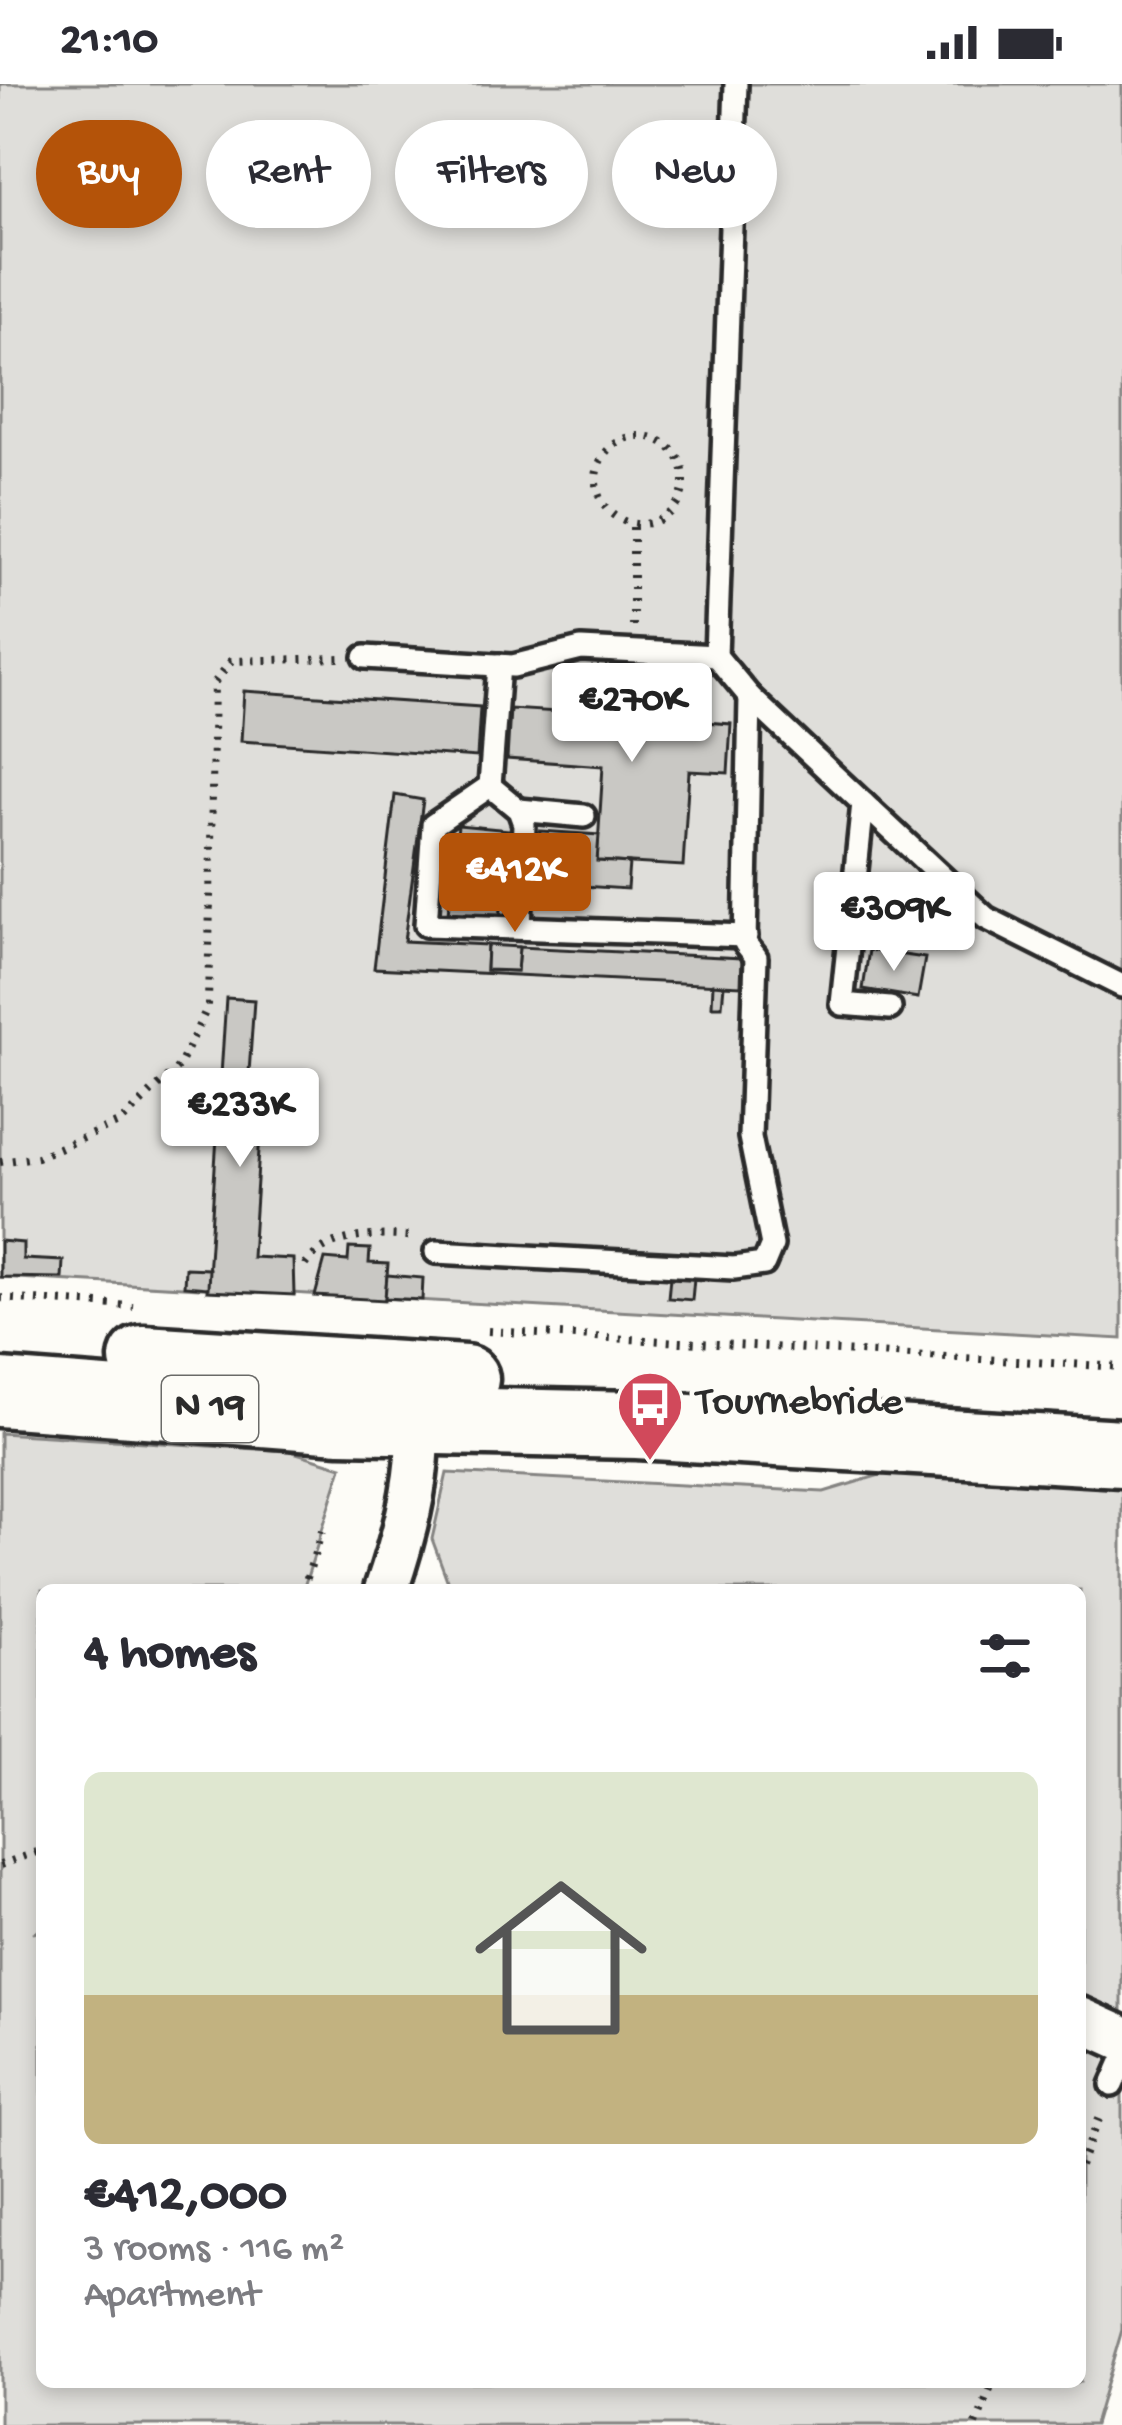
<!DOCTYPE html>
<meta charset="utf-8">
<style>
body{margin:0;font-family:"Gochi Hand",sans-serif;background:#f7f7f7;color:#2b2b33;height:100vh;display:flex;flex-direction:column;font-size:45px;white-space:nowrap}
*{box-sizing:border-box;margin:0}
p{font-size:39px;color:#7c7c81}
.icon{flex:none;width:66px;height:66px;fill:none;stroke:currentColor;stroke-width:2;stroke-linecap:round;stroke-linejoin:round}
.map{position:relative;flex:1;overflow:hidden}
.panel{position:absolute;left:36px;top:1500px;width:1050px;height:804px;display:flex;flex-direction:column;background:#fff;border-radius:18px;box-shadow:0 6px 18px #0003}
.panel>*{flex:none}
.guide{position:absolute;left:36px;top:36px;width:1050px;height:108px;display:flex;gap:24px}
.price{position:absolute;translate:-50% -102px;padding:0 27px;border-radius:12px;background:#fff;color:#222;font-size:39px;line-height:78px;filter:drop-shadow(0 3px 6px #0008)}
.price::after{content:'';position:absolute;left:50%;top:72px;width:36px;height:27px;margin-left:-18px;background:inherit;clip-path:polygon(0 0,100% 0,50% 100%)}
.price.selected{background:#b45309;color:#fff}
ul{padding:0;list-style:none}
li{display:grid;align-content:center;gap:24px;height:636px;padding:0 48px}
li+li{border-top:3px solid #e1e1e2}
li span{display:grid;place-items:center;height:372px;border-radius:18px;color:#555}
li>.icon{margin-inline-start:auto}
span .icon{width:216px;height:216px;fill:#fffc;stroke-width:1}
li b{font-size:51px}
h2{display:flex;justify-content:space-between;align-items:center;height:144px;padding:0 48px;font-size:51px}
.pill{padding:0 42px;border-radius:54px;background:#fff;box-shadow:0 6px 18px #0003;font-size:42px;line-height:108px}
.pill.selected{background:#b45309;color:#fff}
.status{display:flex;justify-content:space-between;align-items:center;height:84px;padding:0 60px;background:#fff;direction:ltr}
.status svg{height:33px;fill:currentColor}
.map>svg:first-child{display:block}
.green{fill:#dfdeda;stroke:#858482;stroke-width:3}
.building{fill:#c9c8c4;stroke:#2b2b2b;stroke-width:3}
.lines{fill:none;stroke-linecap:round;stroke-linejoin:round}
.lane-casing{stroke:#2b2b2b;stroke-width:30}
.street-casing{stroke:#2b2b2b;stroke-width:51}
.primary-casing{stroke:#2b2b2b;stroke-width:75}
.path{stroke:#2b2b2b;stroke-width:8;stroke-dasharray:3 9;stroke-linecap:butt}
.lane{stroke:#fdfcf7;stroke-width:21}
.street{stroke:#fdfcf7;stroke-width:42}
.primary{stroke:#fdfcf7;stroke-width:66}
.labels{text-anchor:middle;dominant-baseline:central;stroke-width:9;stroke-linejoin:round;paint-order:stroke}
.shield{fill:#fdfcf7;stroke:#6a6a68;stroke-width:3}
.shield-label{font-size:39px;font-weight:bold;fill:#2b2b2b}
.poi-label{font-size:42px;fill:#2b2b2b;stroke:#fdfcf7;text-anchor:start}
</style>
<div class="status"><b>21:10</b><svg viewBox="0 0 49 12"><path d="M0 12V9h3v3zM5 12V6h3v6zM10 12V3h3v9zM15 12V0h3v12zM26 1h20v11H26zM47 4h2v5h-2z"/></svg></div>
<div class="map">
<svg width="1122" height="2341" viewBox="0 0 1122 2341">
<rect width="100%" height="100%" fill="#fdfcf7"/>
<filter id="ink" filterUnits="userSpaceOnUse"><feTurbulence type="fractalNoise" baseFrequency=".00833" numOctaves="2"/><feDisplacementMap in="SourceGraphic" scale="24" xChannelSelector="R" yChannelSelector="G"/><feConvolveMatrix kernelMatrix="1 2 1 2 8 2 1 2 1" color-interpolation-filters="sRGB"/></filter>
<g filter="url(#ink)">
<g class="green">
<path d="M 0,0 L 1122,0 L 1122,1255 L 0,1193 Z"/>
<path d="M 0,1349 L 290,1367 L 342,1383 L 303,1506 L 42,1506 L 42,1845 L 33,1849 L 42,1847 L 42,2298 L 1080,2298 L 1080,1506 L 445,1506 L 449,1501 L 432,1455 L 447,1389 L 824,1408 L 893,1387 L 1122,1398 L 1122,2246 L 1094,2341 L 0,2341 Z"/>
</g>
<g class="building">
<path d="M 609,601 L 694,606 L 692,637 L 731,640 L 728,689 L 689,687 L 683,782 L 597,777 L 603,682 L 507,675 L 510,625 L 607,631 Z"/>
<path d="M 244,607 L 480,623 L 477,673 L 241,657 Z"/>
<path d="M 395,711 L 423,716 L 404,857 L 487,861 L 486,886 L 517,887 L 519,863 L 742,874 L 741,902 L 374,884 Z"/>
<path d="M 458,741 L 510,746 L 500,834 L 448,829 Z"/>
<path d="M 540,747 L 599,751 L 597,777 L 629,779 L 627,805 L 536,799 Z"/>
<path d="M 487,861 L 519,863 L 517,887 L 486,886 Z"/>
<path d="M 869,866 L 925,874 L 918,914 L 863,905 Z"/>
<path d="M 713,900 L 724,901 L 722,922 L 712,922 Z"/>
<path d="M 226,914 L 254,916 L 249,989 L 264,989 L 252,1173 L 293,1175 L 294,1211 L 207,1207 Z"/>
<path d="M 0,1157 L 23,1159 L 23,1175 L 63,1177 L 62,1194 L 0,1193 Z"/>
<path d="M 349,1164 L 370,1165 L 369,1179 L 388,1180 L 385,1216 L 315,1212 L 325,1175 L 348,1177 Z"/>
<path d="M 185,1184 L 209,1185 L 208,1204 L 184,1202 Z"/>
<path d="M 387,1191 L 423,1194 L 422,1216 L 385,1214 Z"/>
<path d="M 670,1193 L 694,1194 L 692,1216 L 668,1214 Z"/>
</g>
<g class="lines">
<defs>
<g id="lane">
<path d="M 365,573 L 513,582 L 581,565 L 716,572 L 736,0"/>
<path d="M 499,581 L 490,702 L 433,741 L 426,841 L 746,852"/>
<path d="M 750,613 L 863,719 L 842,920 L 890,924"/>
<path d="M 490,702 L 519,726 L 524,740 L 520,844"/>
<path d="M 863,719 L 986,834 L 1122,902"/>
<path d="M 519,726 L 584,732"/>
<path d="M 436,1168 L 734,1184 L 764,1180 L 772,1161 L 750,1053 L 756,873 L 745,859 L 750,613 L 716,572"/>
<path d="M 1112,2001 L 1122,1978"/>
</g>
<g id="street">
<path d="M 386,1506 C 408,1442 423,1380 417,1312"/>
<path d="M 1080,1935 L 1122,1954"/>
</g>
<g id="primary">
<path d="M 143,1275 L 465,1295"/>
<path d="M 0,1309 L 341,1335 L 637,1341 L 1122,1369"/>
</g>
</defs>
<use href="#lane" class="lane-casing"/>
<use href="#street" class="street-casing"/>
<use href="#primary" class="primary-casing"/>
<g class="path">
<circle cx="640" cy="396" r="44"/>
<path d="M 633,542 L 633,440"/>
<path d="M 0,1078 L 37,1073 L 121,1038 L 180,981 L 208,922 L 214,599 L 231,577 L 341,574"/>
<path d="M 305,1181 C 328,1149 377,1150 414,1153"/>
<path d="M 0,1214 L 133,1222"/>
<path d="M 488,1247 L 1122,1283"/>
<path d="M 303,1506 L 322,1447"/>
<path d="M 0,1781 L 42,1766"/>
<path d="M 1080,2082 L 1102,2028"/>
<path d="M 976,2341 L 993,2298"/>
</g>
<use href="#lane" class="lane"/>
<use href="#street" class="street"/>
<use href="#primary" class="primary"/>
</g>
</g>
<defs>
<symbol id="bus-pin" viewBox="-11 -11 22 30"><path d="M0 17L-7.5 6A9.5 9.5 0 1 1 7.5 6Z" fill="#d1495b" stroke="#fdfcf7"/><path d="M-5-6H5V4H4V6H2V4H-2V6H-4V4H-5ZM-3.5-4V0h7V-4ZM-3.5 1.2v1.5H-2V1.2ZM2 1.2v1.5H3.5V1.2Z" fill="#fff"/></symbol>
</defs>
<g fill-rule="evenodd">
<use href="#bus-pin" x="612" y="1282" width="76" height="104"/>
</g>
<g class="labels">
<rect class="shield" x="162" y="1292" width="96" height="66" rx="9"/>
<g class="shield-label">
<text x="210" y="1325">N 19</text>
</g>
<g class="poi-label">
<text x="696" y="1320">Tournebride</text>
</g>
</g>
</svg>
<b class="price" style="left:632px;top:681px">€270K</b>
<b class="price selected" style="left:515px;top:851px">€412K</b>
<b class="price" style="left:894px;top:890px">€309K</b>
<b class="price" style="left:240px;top:1086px">€233K</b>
<div class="guide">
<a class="pill selected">Buy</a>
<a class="pill">Rent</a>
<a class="pill">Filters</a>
<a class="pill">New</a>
</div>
<section class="panel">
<h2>4 homes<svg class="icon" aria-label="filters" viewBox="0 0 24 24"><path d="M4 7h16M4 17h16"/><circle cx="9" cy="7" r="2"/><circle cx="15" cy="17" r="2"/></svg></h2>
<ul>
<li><span style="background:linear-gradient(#dfe7d0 60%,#c2b280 0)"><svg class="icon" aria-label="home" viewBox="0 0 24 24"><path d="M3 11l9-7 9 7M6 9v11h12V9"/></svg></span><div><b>€412,000</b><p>3 rooms · 116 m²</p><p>Apartment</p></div></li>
</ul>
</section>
</div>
